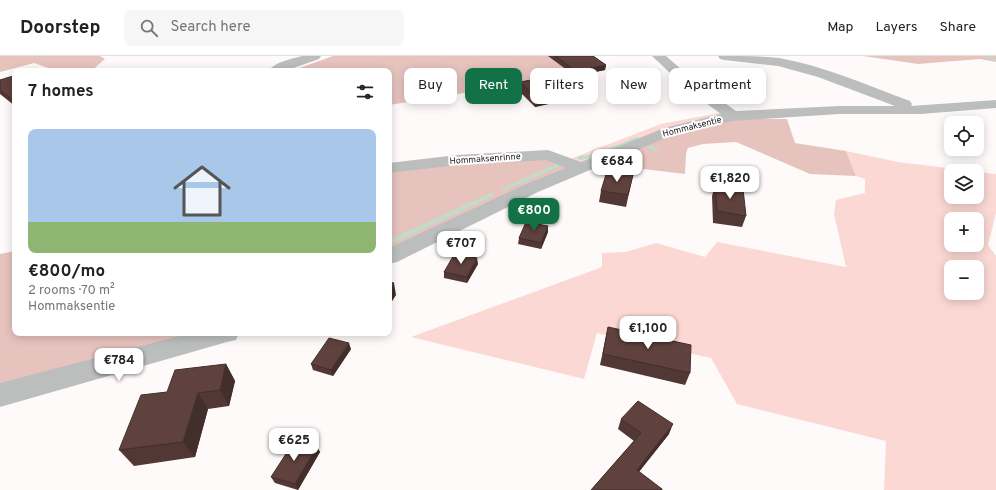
<!DOCTYPE html>
<meta charset="utf-8">
<style>
body{margin:0;font-family:Overpass,sans-serif;background:#f6f6f6;color:#222;height:100vh;display:flex;flex-direction:column;font-size:15px;white-space:nowrap}
*{box-sizing:border-box;margin:0}
p{font-size:13px;color:#767676}
.icon{flex:none;width:22px;height:22px;fill:none;stroke:currentColor;stroke-width:2;stroke-linecap:round;stroke-linejoin:round}
.map{position:relative;flex:1;overflow:hidden}
.drawer{position:absolute;left:12px;top:12px;width:380px;height:268px;display:flex;flex-direction:column;background:#fff;border-radius:8px;box-shadow:0 2px 10px #0003}
.drawer>*{flex:none}
.top-card{position:absolute;left:404px;top:12px;width:380px;height:36px;display:flex;gap:8px}
.buttons{position:absolute;left:944px;top:60px;display:grid;gap:8px}
.buttons a{display:grid;place-items:center;width:40px;height:40px;border-radius:8px;background:#fff;box-shadow:0 2px 10px #0003;font-size:20px}
.price{position:absolute;translate:-50% -34px;padding:0 9px;border-radius:8px;background:#fff;color:#222;font-size:13px;line-height:26px;filter:drop-shadow(0 1px 2px #0008)}
.price::after{content:'';position:absolute;left:50%;top:24px;width:12px;height:9px;margin-left:-6px;background:inherit;clip-path:polygon(0 0,100% 0,50% 100%)}
.price.selected{background:#127147;color:#fff}
ul{padding:0;list-style:none}
li{display:grid;align-content:center;gap:8px;height:212px;padding:0 16px}
li+li{border-top:1px solid #e0e0e0}
li span{display:grid;place-items:center;height:124px;border-radius:8px;color:#555}
li>.icon{margin-inline-start:auto}
span .icon{width:72px;height:72px;fill:#fffc;stroke-width:1}
li b{font-size:17px}
h2{display:flex;justify-content:space-between;align-items:center;height:48px;padding:0 16px;font-size:17px}
.chip{padding:0 14px;border-radius:8px;background:#fff;box-shadow:0 2px 10px #0003;font-size:14px;line-height:36px}
.chip.selected{background:#127147;color:#fff}
header{display:flex;align-items:center;gap:24px;box-sizing:border-box;height:56px;padding:0 20px;background:#fff;border-bottom:1px solid #e0e0e0}
header strong{font-size:19px}
nav{display:flex;gap:22px;margin-inline-start:auto;font-size:14px}
.search{width:280px;height:36px;background:#f6f6f6;display:flex;align-items:center;gap:10px;box-sizing:border-box;padding:0 14px;border-radius:8px;color:#767676;font-size:15px}
.map>svg:first-child{display:block}
.green{fill:#fbd8d3;fill-rule:evenodd}
.forest{fill:#e7c3be}
.lines{fill:none;stroke-linecap:round;stroke-linejoin:round}
.stream{fill:#bfddca;fill-rule:evenodd}
.minor{fill:#bcbebd;fill-rule:evenodd}
.wall{fill:#523834}
.shaded-wall{fill:#422e2b}
.building{fill:#5f413d;stroke:#422e2b}
.labels{text-anchor:middle;dominant-baseline:central;stroke-width:4;stroke-linejoin:round;paint-order:stroke}
.far-street-label{font-size:9px;fill:#1b1918;stroke:#fff}
</style>
<header>
<strong>Doorstep</strong>
<div class="search"><svg class="icon" aria-label="search" viewBox="0 0 24 24"><circle cx="10" cy="10" r="6"/><path d="M15 15l6 6"/></svg>Search here</div>
<nav><a>Map</a><a>Layers</a><a>Share</a></nav>
</header>
<div class="map">
<svg width="996" height="434" viewBox="0 0 996 434">
<rect width="100%" height="100%" fill="#fffafa"/>
<g class="green">
<path d="M 724,56 L 733,60 L 579,111 L 565,105 L 661,68 Z"/>
<path d="M 846,95 L 898,106 L 972,115 L 951,115 L 951,141 L 977,141 L 977,116 L 996,118 L 996,157 L 988,189 L 996,200 L 996,434 L 884,434 L 886,385 L 737,348 L 711,302 L 597,277 L 584,323 L 411,281 L 602,211 L 602,197 L 626,196 L 656,187 L 705,201 L 717,186 L 846,211 L 834,158 L 836,144 L 865,137 L 865,123 L 856,120 ZM 951,163 L 977,163 L 977,189 L 951,189 ZM 951,211 L 977,211 L 977,237 L 951,237 Z"/>
</g>
<g class="forest">
<path d="M 0,0 L 100,0 L 105,3 L 91,15 L 57,15 L 34,7 L 0,16 Z"/>
<path d="M 333,0 L 583,0 L 593,16 L 389,49 L 389,15 L 291,15 Z"/>
<path d="M 863,0 L 996,0 L 996,6 L 980,3 L 918,8 Z"/>
<path d="M 733,63 L 787,63 L 795,87 L 846,95 L 856,120 L 810,118 L 736,86 L 703,88 L 688,92 L 686,97 L 685,118 L 601,108 L 670,78 Z"/>
<path d="M 548,99 L 579,111 L 389,201 L 389,112 Z"/>
<path d="M 15,195 L 15,277 L 225,277 L 0,339 L 0,198 Z"/>
</g>
<g class="lines">
<g class="stream">
<path d="M 982,0 L 988,0 L 996,3 L 996,5 Z"/>
<path d="M 637,81 L 659,94 L 658,95 L 654,95 L 637,85 L 595,101 L 580,104 L 577,102 L 580,100 L 592,99 Z"/>
<path d="M 558,107 L 561,109 L 560,110 L 505,134 L 501,134 L 500,133 Z"/>
<path d="M 491,137 L 494,139 L 493,140 L 389,189 L 389,184 Z"/>
</g>
<g class="minor">
<path d="M 302,0 L 321,0 L 319,3 L 285,15 L 268,15 C 275,6 291,3 302,0 Z"/>
<path d="M 652,0 L 666,0 L 698,28 L 736,55 L 839,50 L 895,50 L 818,21 L 778,10 L 724,4 L 720,3 L 718,0 C 738,0 759,0 779,2 C 824,10 867,29 910,45 L 912,48 L 911,50 L 996,44 L 996,52 L 921,58 L 839,58 L 733,65 L 675,78 L 538,136 L 397,206 L 389,208 L 389,192 L 526,128 L 566,112 L 546,104 L 457,109 L 389,117 L 389,107 L 457,99 L 548,94 L 581,106 L 664,72 L 721,58 L 688,34 Z"/>
<path d="M 191,277 L 239,277 L 236,284 L 227,286 L 0,351 L 0,327 Z"/>
</g>
</g>
<g class="wall">
<path d="M 548,0 L 593,0 L 606,9 L 605,14 L 575,20 Z"/>
<path d="M 15,22 L 15,50 L 0,38 L 0,24 Z"/>
<path d="M 520,26 L 557,46 L 535,51 L 520,36 Z"/>
<path d="M 633,119 L 626,151 L 599,146 L 601,135 Z"/>
<path d="M 715,129 L 746,160 L 742,171 L 713,167 L 712,140 Z"/>
<path d="M 548,176 L 541,193 L 518,188 L 519,182 Z"/>
<path d="M 478,208 L 467,227 L 444,222 L 444,216 Z"/>
<path d="M 608,271 L 690,317 L 685,329 L 600,309 Z"/>
<path d="M 351,293 L 333,320 L 313,314 L 311,308 Z"/>
<path d="M 226,308 L 235,325 L 229,350 L 208,353 L 195,401 L 134,410 L 119,394 Z"/>
<path d="M 621,363 L 669,378 L 639,416 L 591,434 L 634,385 L 618,373 Z"/>
<path d="M 317,391 L 320,396 L 298,434 L 275,427 L 271,421 Z"/>
</g>
<g class="shaded-wall">
<path d="M 606,9 L 605,14 L 575,20 L 576,15 Z"/>
<path d="M 558,36 L 557,46 L 535,51 L 535,40 Z"/>
<path d="M 548,170 L 548,176 L 541,193 L 541,187 Z"/>
<path d="M 477,202 L 478,208 L 467,227 L 467,221 Z"/>
<path d="M 394,227 L 396,239 L 389,250 L 389,234 Z"/>
<path d="M 349,287 L 351,293 L 333,320 L 331,314 Z"/>
<path d="M 226,308 L 235,325 L 229,350 L 220,334 Z"/>
<path d="M 198,337 L 208,353 L 195,401 L 183,386 Z"/>
<path d="M 673,368 L 669,378 L 633,423 L 637,414 Z"/>
<path d="M 317,391 L 320,396 L 298,434 L 295,428 Z"/>
</g>
<g class="building">
<path d="M 555,0 L 593,0 L 606,9 L 576,15 Z"/>
<path d="M 13,20 L 15,22 L 15,46 L 0,34 L 0,24 Z"/>
<path d="M 542,22 L 558,36 L 535,40 L 520,26 Z"/>
<path d="M 607,115 L 633,119 L 628,139 L 601,135 Z"/>
<path d="M 715,129 L 743,133 L 746,160 L 717,155 Z"/>
<path d="M 526,166 L 548,170 L 541,187 L 519,182 Z"/>
<path d="M 455,197 L 477,202 L 467,221 L 444,216 Z"/>
<path d="M 389,226 L 394,227 L 389,234 Z"/>
<path d="M 608,271 L 691,289 L 690,317 L 603,298 Z"/>
<path d="M 329,282 L 349,287 L 331,314 L 311,308 Z"/>
<path d="M 226,308 L 220,334 L 198,337 L 183,386 L 119,394 L 141,339 L 167,336 L 175,314 Z"/>
<path d="M 638,345 L 673,368 L 637,414 L 662,433 L 662,434 L 591,434 L 641,377 L 621,363 Z"/>
<path d="M 295,384 L 317,391 L 295,428 L 271,421 Z"/>
</g>
<g class="labels">
<g class="far-street-label">
<text transform="translate(692 71) rotate(-14)">Hommaksentie</text>
<text transform="translate(485 103) rotate(-4)">Hommaksenrinne</text>
</g>
</g>
</svg>
<div class="buttons">
<a><svg class="icon" aria-label="locate" viewBox="0 0 24 24"><circle cx="12" cy="12" r="6"/><path d="M12 2v4M12 18v4M2 12h4M18 12h4"/></svg></a>
<a><svg class="icon" aria-label="layers" viewBox="0 0 24 24"><path d="M12 4l9 5-9 5-9-5zM3 14l9 5 9-5"/></svg></a>
<a>+</a>
<a>−</a>
</div>
<b class="price" style="left:617px;top:127px">€684</b>
<b class="price" style="left:730px;top:144px">€1,820</b>
<b class="price selected" style="left:534px;top:176px">€800</b>
<b class="price" style="left:461px;top:209px">€707</b>
<b class="price" style="left:648px;top:294px">€1,100</b>
<b class="price" style="left:119px;top:326px">€784</b>
<b class="price" style="left:294px;top:406px">€625</b>
<div class="top-card">
<a class="chip">Buy</a>
<a class="chip selected">Rent</a>
<a class="chip">Filters</a>
<a class="chip">New</a>
<a class="chip">Apartment</a>
</div>
<section class="drawer">
<h2>7 homes<svg class="icon" aria-label="filters" viewBox="0 0 24 24"><path d="M4 7h16M4 17h16"/><circle cx="9" cy="7" r="2"/><circle cx="15" cy="17" r="2"/></svg></h2>
<ul>
<li><span style="background:linear-gradient(#a9c7e8 75%,#8fb573 0)"><svg class="icon" aria-label="home" viewBox="0 0 24 24"><path d="M3 11l9-7 9 7M6 9v11h12V9"/></svg></span><div><b>€800/mo</b><p>2 rooms · 70 m²</p><p>Hommaksentie</p></div></li>
</ul>
</section>
</div>
